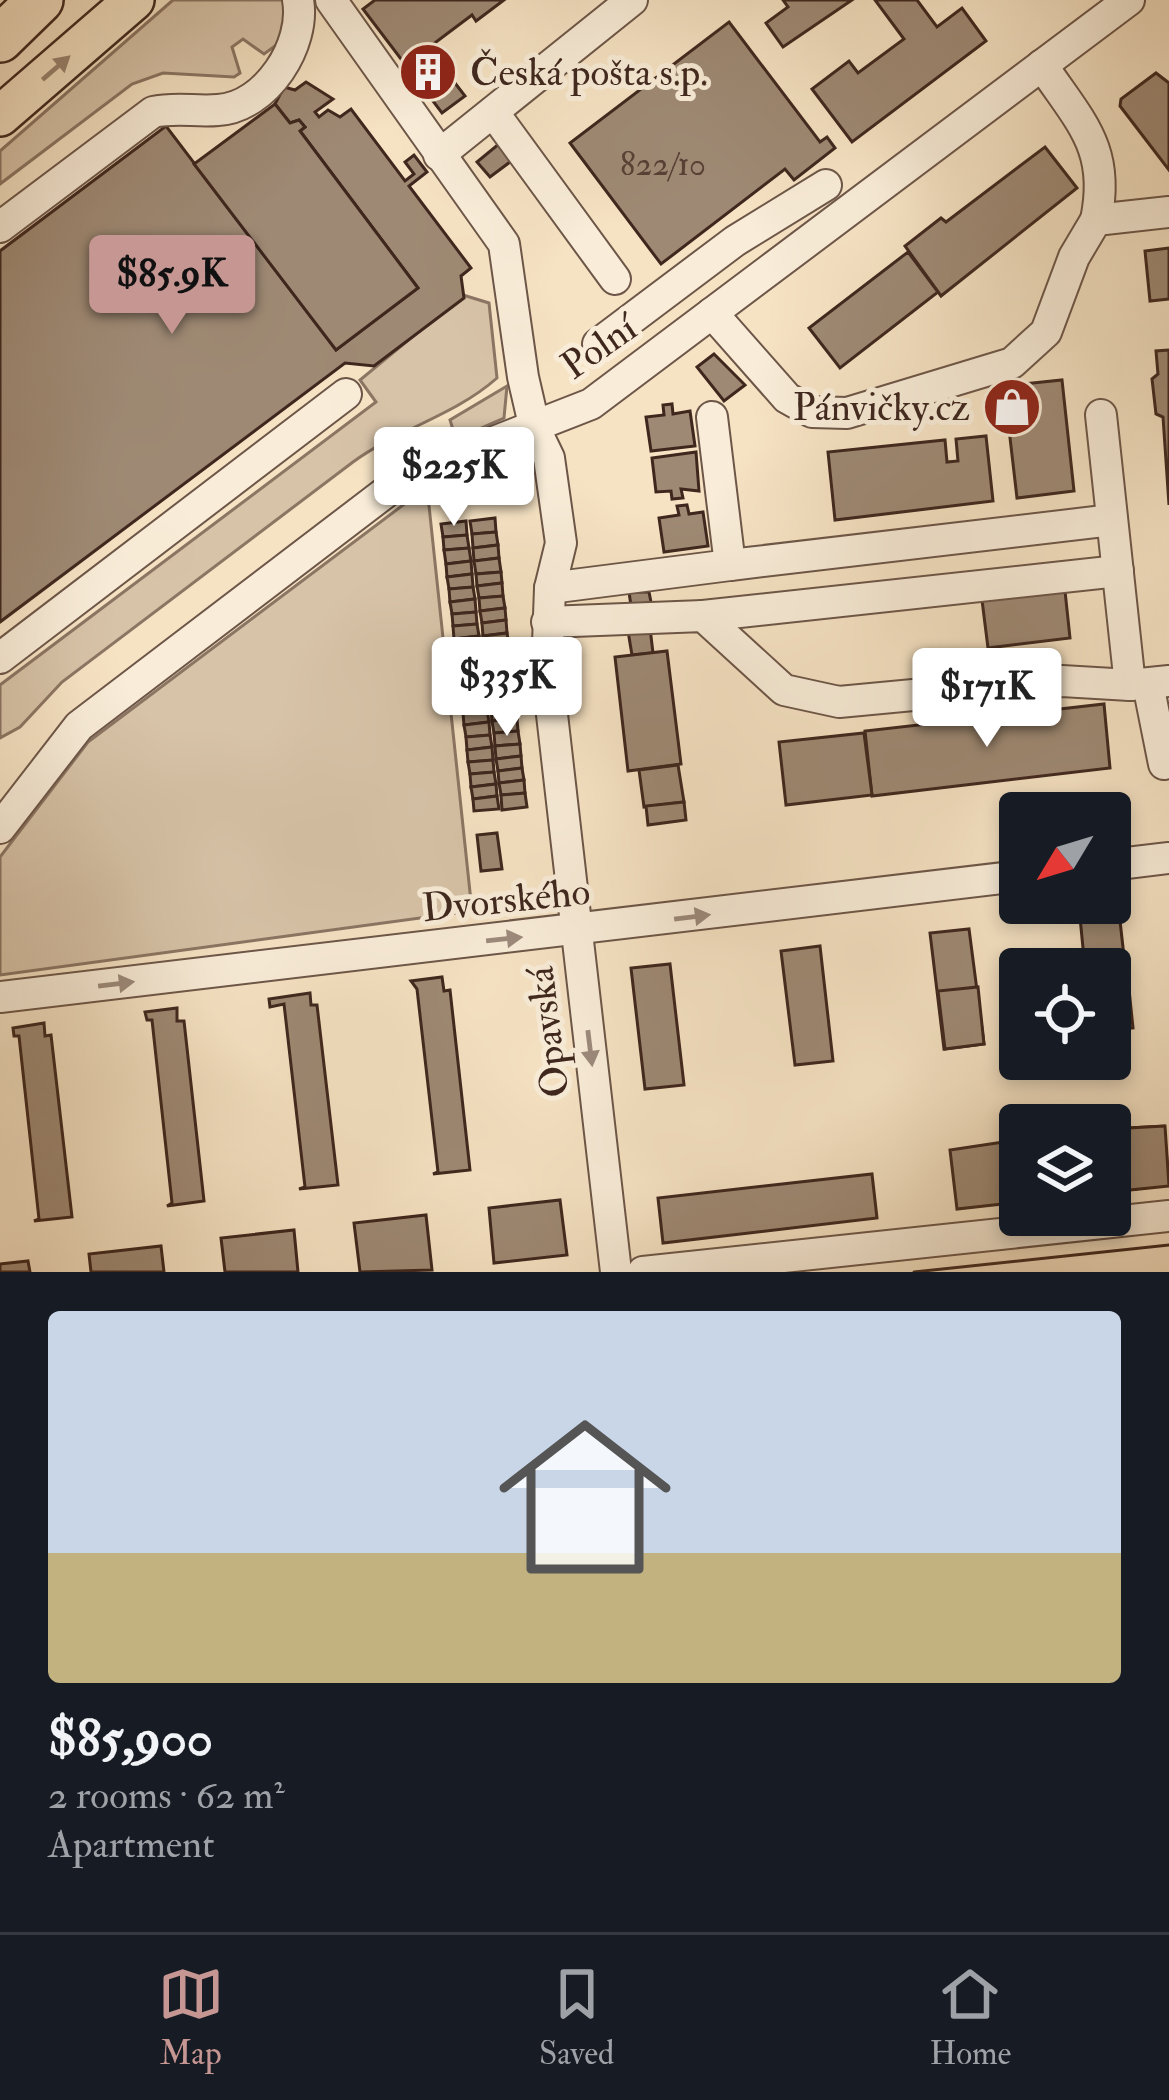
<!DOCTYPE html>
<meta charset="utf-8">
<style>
body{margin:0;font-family:"IM FELL Double Pica",serif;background:#20242c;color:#f1f3f6;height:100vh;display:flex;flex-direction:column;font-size:45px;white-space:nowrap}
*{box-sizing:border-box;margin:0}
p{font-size:39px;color:#9ea1a6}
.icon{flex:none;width:66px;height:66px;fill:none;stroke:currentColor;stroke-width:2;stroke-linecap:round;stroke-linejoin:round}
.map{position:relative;height:1272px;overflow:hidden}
.details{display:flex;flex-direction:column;background:#171b24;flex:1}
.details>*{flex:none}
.needle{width:78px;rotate:232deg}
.fabs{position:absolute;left:999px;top:792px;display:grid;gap:24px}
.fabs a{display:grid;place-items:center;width:132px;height:132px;border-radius:12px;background:#171b24;box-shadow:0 6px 18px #0003;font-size:60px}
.price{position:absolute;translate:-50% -102px;padding:0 27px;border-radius:12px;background:#fff;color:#222;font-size:39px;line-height:78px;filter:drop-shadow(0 3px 6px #0008)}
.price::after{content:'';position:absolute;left:50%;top:72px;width:36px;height:27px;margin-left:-18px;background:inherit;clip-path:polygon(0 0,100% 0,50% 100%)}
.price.active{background:#c59692;color:#111}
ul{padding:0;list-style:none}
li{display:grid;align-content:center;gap:24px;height:636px;padding:0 48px}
li span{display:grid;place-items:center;height:372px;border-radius:12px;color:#555}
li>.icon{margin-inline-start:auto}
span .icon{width:216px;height:216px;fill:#fffc;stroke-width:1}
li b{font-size:51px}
.tab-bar{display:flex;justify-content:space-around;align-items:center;height:168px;border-top:3px solid #363941;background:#171b24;font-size:33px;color:#9ea1a6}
.tab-bar a{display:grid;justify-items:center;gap:6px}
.tab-bar .active{color:#c59692}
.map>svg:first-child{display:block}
.green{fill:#d7c3a8;stroke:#8b7563;stroke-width:3}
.building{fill:#9e8974;stroke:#3f271e;stroke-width:3}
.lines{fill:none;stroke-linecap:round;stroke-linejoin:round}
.minor-casing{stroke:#6d5648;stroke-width:34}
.major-casing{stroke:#3f271e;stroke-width:44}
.highway-casing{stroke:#3f271e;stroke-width:50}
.minor{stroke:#f9edd9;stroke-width:30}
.major{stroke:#f6e3c4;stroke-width:39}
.highway{stroke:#f6e3c4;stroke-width:45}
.tram{stroke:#3f271e;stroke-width:3}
.oneway{fill:#9a8571}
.oneway2{fill:#9c8a7c}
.labels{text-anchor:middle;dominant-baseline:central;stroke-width:10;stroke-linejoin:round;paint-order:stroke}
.number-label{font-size:33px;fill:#574034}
.poi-label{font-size:39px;fill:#3f271e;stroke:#f9edd9;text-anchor:start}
.street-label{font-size:39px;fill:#3f271e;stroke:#f9edd9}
</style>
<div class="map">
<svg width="1169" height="1272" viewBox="0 0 1169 1272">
<rect width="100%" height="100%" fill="#f6e3c4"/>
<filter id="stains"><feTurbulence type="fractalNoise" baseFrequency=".00167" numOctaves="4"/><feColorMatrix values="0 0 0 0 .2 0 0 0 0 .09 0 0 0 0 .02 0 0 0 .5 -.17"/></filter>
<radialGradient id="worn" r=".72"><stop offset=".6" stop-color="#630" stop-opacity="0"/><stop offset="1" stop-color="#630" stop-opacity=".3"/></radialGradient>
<g class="green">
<path d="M 173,0 L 284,0 L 286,38 L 264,54 L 243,39 L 232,47 L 240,73 L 234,77 L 163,73 L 132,84 L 0,184 L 0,151 Z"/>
<path d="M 463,295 L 489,303 L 497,378 C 454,416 400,428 353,462 L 62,682 L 20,727 L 0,738 L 0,685 L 376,402 L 360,380 Z"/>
<path d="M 507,386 L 504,418 L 456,439 L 450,420 Z"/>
<path d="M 427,487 L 472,911 L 0,975 L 0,857 L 88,742 Z"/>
</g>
<g class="building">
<path d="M 375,0 L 504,0 L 476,21 L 472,15 L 428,48 L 465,96 L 442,113 L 363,9 Z"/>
<path d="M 783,0 L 852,0 L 783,47 L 766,23 L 788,7 Z"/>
<path d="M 875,0 L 917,0 L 937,27 L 962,8 L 986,41 L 852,142 L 812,89 L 849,61 L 858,73 L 904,39 Z"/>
<path d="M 729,22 L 820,142 L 827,137 L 835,148 L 794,180 L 785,169 L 661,264 L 570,143 Z"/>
<path d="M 1156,73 L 1169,83 L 1169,170 L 1120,106 L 1121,99 Z"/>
<path d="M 306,82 L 333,99 L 315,112 L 319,117 L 328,110 L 340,117 L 351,109 L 405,181 L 414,174 L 405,162 L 414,155 L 427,172 L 409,186 L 471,268 L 461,276 L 464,298 L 374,366 L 345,363 L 0,622 L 0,251 L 166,126 L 336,350 L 418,288 L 300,131 L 305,127 L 299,120 L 290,123 L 275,104 L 284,87 L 295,90 Z"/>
<path d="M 275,104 L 290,123 L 299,120 L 305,127 L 300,131 L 418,288 L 336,350 L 194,164 Z"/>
<path d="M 500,143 L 514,159 L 490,177 L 477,162 Z"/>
<path d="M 1045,147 L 1077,188 L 941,296 L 905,246 L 941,218 L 946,222 Z"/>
<path d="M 1169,248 L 1169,299 L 1150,301 L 1145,251 Z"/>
<path d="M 908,252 L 938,292 L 840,368 L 809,328 Z"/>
<path d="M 1169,350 L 1169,505 L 1163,417 L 1156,414 L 1152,379 L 1158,374 L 1156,351 Z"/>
<path d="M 714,354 L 745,385 L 724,401 L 697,367 Z"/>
<path d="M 1062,380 L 1074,491 L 1017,498 L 1004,386 Z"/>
<path d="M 672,404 L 673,414 L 690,411 L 695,446 L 651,451 L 646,417 L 664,415 L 663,405 Z"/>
<path d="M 986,436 L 993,501 L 835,520 L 828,452 L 945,440 L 947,462 L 958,461 L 956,439 Z"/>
<path d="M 696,452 L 699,491 L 681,489 L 683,498 L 672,499 L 671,491 L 656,492 L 652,458 Z"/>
<path d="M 687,505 L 689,514 L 703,512 L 708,546 L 664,552 L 659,518 L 679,515 L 677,506 Z"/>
<path d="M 495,518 L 496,532 L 472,534 L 470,521 Z"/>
<path d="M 466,521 L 467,535 L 443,537 L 441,524 Z"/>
<path d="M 496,532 L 498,545 L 473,548 L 472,534 Z"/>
<path d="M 467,535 L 469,548 L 444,550 L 443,537 Z"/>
<path d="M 498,545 L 499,558 L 474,561 L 473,548 Z"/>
<path d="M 469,548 L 471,561 L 446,564 L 444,550 Z"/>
<path d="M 499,558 L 501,572 L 476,574 L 474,561 Z"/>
<path d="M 471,561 L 472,574 L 447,577 L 446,564 Z"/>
<path d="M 501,572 L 502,583 L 477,586 L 476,574 Z"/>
<path d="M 472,574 L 473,587 L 449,589 L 447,577 Z"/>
<path d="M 502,583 L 503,596 L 479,598 L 477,586 Z"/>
<path d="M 473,587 L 475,599 L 450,602 L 449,589 Z"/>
<path d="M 1065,591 L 1070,638 L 988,648 L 982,600 Z"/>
<path d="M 629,592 L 649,592 L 651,602 L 631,606 Z"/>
<path d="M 503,596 L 505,608 L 480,611 L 479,598 Z"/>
<path d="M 475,599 L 476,612 L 452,614 L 450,602 Z"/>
<path d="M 505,608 L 506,620 L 482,623 L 480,611 Z"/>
<path d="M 476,612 L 477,624 L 453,626 L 452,614 Z"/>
<path d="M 506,620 L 507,633 L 483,636 L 482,623 Z"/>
<path d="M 477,624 L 479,636 L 454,639 L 453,626 Z"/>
<path d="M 650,628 L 653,653 L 632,655 L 628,631 Z"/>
<path d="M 507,633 L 509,645 L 484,648 L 483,636 Z"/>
<path d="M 479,636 L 480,649 L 456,651 L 454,639 Z"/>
<path d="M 509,645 L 510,657 L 485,660 L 484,648 Z"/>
<path d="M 480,649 L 482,661 L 457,664 L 456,651 Z"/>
<path d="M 667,651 L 681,764 L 628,771 L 615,657 Z"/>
<path d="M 510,657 L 511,669 L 487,672 L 485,660 Z"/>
<path d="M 482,661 L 483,673 L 459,676 L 457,664 Z"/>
<path d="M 511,669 L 513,682 L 488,684 L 487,672 Z"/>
<path d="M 483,673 L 485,685 L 460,688 L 459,676 Z"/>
<path d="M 513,682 L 514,694 L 490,697 L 488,684 Z"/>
<path d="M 485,685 L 486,698 L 461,700 L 460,688 Z"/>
<path d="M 514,694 L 515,707 L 491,709 L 490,697 Z"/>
<path d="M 486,698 L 487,710 L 463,713 L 461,700 Z"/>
<path d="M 1104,704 L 1110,768 L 872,796 L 865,731 Z"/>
<path d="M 515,707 L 517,719 L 492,721 L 491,709 Z"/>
<path d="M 487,710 L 489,722 L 464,725 L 463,713 Z"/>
<path d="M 517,719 L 518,731 L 494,733 L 492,721 Z"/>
<path d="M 489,722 L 490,735 L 466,737 L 464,725 Z"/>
<path d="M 518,731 L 520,744 L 495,746 L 494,733 Z"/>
<path d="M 864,733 L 872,795 L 786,805 L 779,742 Z"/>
<path d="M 490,735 L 492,747 L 467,750 L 466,737 Z"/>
<path d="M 520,744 L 521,756 L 496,759 L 495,746 Z"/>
<path d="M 492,747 L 493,760 L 468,762 L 467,750 Z"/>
<path d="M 521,756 L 522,768 L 498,771 L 496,759 Z"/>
<path d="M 493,760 L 494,772 L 470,774 L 468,762 Z"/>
<path d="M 678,765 L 684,802 L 644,807 L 639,770 Z"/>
<path d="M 522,768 L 524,780 L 499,783 L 498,771 Z"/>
<path d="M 494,772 L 496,784 L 471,787 L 470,774 Z"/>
<path d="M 524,780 L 525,793 L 501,795 L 499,783 Z"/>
<path d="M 496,784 L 497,796 L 473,799 L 471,787 Z"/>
<path d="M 525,793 L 527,807 L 502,810 L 501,795 Z"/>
<path d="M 497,796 L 499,809 L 474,811 L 473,799 Z"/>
<path d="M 684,802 L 686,820 L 648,825 L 646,806 Z"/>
<path d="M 497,833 L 502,869 L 481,871 L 477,835 Z"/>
<path d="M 1119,912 L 1132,1027 L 1110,1030 L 1110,969 L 1085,969 L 1080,917 Z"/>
<path d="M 969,929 L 984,1044 L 944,1049 L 930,933 Z"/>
<path d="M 820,946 L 833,1061 L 795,1065 L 781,951 Z"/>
<path d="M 670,964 L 684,1085 L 645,1089 L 631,968 Z"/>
<path d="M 1127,970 L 1133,1028 L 1110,1030 L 1110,972 Z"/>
<path d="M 442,977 L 444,991 L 450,990 L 470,1170 L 433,1174 L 438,1172 L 417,989 L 411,981 Z"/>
<path d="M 978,987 L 984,1044 L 945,1049 L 938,991 Z"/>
<path d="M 310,993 L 311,1005 L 317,1005 L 338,1185 L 299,1189 L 305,1187 L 284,1004 L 270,1007 L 269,999 Z"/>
<path d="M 177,1008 L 177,1021 L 184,1021 L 204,1201 L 167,1206 L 172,1203 L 152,1020 L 147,1020 L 145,1012 Z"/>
<path d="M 44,1023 L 45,1036 L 51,1035 L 72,1217 L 34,1221 L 39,1219 L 19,1036 L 14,1036 L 13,1028 Z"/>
<path d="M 1164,1126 L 1169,1185 L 1110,1192 L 1110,1129 Z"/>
<path d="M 1165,1126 L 1169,1186 L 1110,1192 L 1110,1129 Z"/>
<path d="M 1010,1141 L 1020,1142 L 1020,1202 L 957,1209 L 950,1150 Z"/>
<path d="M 872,1174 L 877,1218 L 663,1243 L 658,1198 Z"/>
<path d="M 560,1200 L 567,1255 L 494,1263 L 489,1208 Z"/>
<path d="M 426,1215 L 432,1270 L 360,1272 L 354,1223 Z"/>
<path d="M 294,1230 L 298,1272 L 225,1272 L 221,1238 Z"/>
<path d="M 161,1246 L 164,1272 L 91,1272 L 89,1254 Z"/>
<path d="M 28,1261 L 30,1272 L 0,1272 L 0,1264 Z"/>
</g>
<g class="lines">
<defs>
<g id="minor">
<path d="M 331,0 L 504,244 L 523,377 L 535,429 L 549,458 L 561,543 L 550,588 L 547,671 L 616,1272"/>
<path d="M 1042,65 C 1080,122 1111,148 1096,220"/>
<path d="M 493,112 L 615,279"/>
<path d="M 439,155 L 632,0"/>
<path d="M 0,227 L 153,112 C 176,107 196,112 218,110 C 267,107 306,44 298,0"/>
<path d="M 712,313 L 787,398 L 812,412 L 847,413 L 1012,363 L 1046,332 L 1074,257 L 1096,220 L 1169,212"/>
<path d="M 598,344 L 735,241 L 826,185"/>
<path d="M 1101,415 L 1130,685"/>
<path d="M 730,565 L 1112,520"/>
<path d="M 550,588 L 730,565 L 712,417"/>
<path d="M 703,616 L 1118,571"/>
<path d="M 547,622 L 703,616 L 784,690 L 839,702 L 1062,681 L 1130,685 L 1169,681"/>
<path d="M 0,658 L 346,394"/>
<path d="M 1148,684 L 1164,764 L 1169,763"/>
<path d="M 0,828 L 79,726 L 407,476 L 591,404 L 1129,0"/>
<path d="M 1110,865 L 1169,858"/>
<path d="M 0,997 L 1020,876"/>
<path d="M 643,1272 L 1169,1216"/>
</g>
<path id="major" d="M 0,116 L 134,0"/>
<path id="highway" d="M 0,39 L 40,0"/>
</defs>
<use href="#minor" class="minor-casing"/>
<use href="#major" class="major-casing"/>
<use href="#highway" class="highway-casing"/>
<use href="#minor" class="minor"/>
<use href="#major" class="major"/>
<use href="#highway" class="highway"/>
<path class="tram" d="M 914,1272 L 1169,1245"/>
</g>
<defs><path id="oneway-solid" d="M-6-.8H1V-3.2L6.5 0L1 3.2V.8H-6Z" transform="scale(3)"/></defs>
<use class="oneway" href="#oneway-solid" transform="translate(56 68) rotate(-41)"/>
<g class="oneway2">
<use href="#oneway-solid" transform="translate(692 917) rotate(-7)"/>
<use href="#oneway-solid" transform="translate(504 939) rotate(-6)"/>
<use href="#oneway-solid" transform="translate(116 984) rotate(-7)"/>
<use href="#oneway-solid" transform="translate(590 1048) rotate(83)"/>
</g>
<defs>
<symbol id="building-disc" viewBox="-11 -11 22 22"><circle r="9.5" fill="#8f2418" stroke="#f9edd9"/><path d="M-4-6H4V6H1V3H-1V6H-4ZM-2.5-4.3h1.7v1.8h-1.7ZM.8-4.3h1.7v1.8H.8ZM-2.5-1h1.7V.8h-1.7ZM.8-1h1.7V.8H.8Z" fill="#fff"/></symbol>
<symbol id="shop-disc" viewBox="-11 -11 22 22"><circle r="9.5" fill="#8f2418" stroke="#f9edd9"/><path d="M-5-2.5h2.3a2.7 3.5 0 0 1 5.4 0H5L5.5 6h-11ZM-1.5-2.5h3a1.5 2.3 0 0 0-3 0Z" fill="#fff"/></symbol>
</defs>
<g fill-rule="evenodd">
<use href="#building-disc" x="395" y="39" width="66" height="66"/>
<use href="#shop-disc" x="979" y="374" width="66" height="66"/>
</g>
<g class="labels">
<g class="number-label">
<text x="663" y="164">822/10</text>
</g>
<g class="poi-label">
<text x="470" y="72">Česká pošta s.p.</text>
<text x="970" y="407" text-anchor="end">Pánvičky.cz</text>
</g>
<g class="street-label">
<text transform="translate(599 347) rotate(-35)">Polní</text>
<text transform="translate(506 900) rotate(-6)">Dvorského</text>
<text transform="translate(548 1032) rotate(-97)">Opavská</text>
</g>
</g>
<rect width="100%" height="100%" filter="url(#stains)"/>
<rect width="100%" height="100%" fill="url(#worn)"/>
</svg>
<div class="fabs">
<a><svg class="needle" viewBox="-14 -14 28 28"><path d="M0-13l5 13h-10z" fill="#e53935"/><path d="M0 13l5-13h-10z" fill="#9ea1a6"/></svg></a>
<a><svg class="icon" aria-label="locate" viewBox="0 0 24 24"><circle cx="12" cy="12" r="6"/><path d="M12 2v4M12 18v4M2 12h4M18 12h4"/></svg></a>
<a><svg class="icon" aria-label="layers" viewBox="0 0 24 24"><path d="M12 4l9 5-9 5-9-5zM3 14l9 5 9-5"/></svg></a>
</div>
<b class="price active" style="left:172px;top:337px">$85.9K</b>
<b class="price" style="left:454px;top:529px">$225K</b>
<b class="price" style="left:507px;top:739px">$335K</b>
<b class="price" style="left:987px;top:750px">$171K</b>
</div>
<section class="details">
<ul>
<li><span style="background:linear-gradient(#c9d6e8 65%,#c2b280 0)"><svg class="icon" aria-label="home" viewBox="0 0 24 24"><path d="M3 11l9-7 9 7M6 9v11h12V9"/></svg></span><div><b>$85,900</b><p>2 rooms · 62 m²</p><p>Apartment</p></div></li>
</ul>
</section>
<nav class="tab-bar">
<a class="active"><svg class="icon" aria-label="map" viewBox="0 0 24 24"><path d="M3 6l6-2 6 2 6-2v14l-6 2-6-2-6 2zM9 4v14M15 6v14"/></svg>Map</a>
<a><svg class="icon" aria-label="saved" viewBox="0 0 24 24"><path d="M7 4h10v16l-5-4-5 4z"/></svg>Saved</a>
<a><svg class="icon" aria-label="home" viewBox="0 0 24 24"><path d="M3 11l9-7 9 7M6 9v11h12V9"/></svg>Home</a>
</nav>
